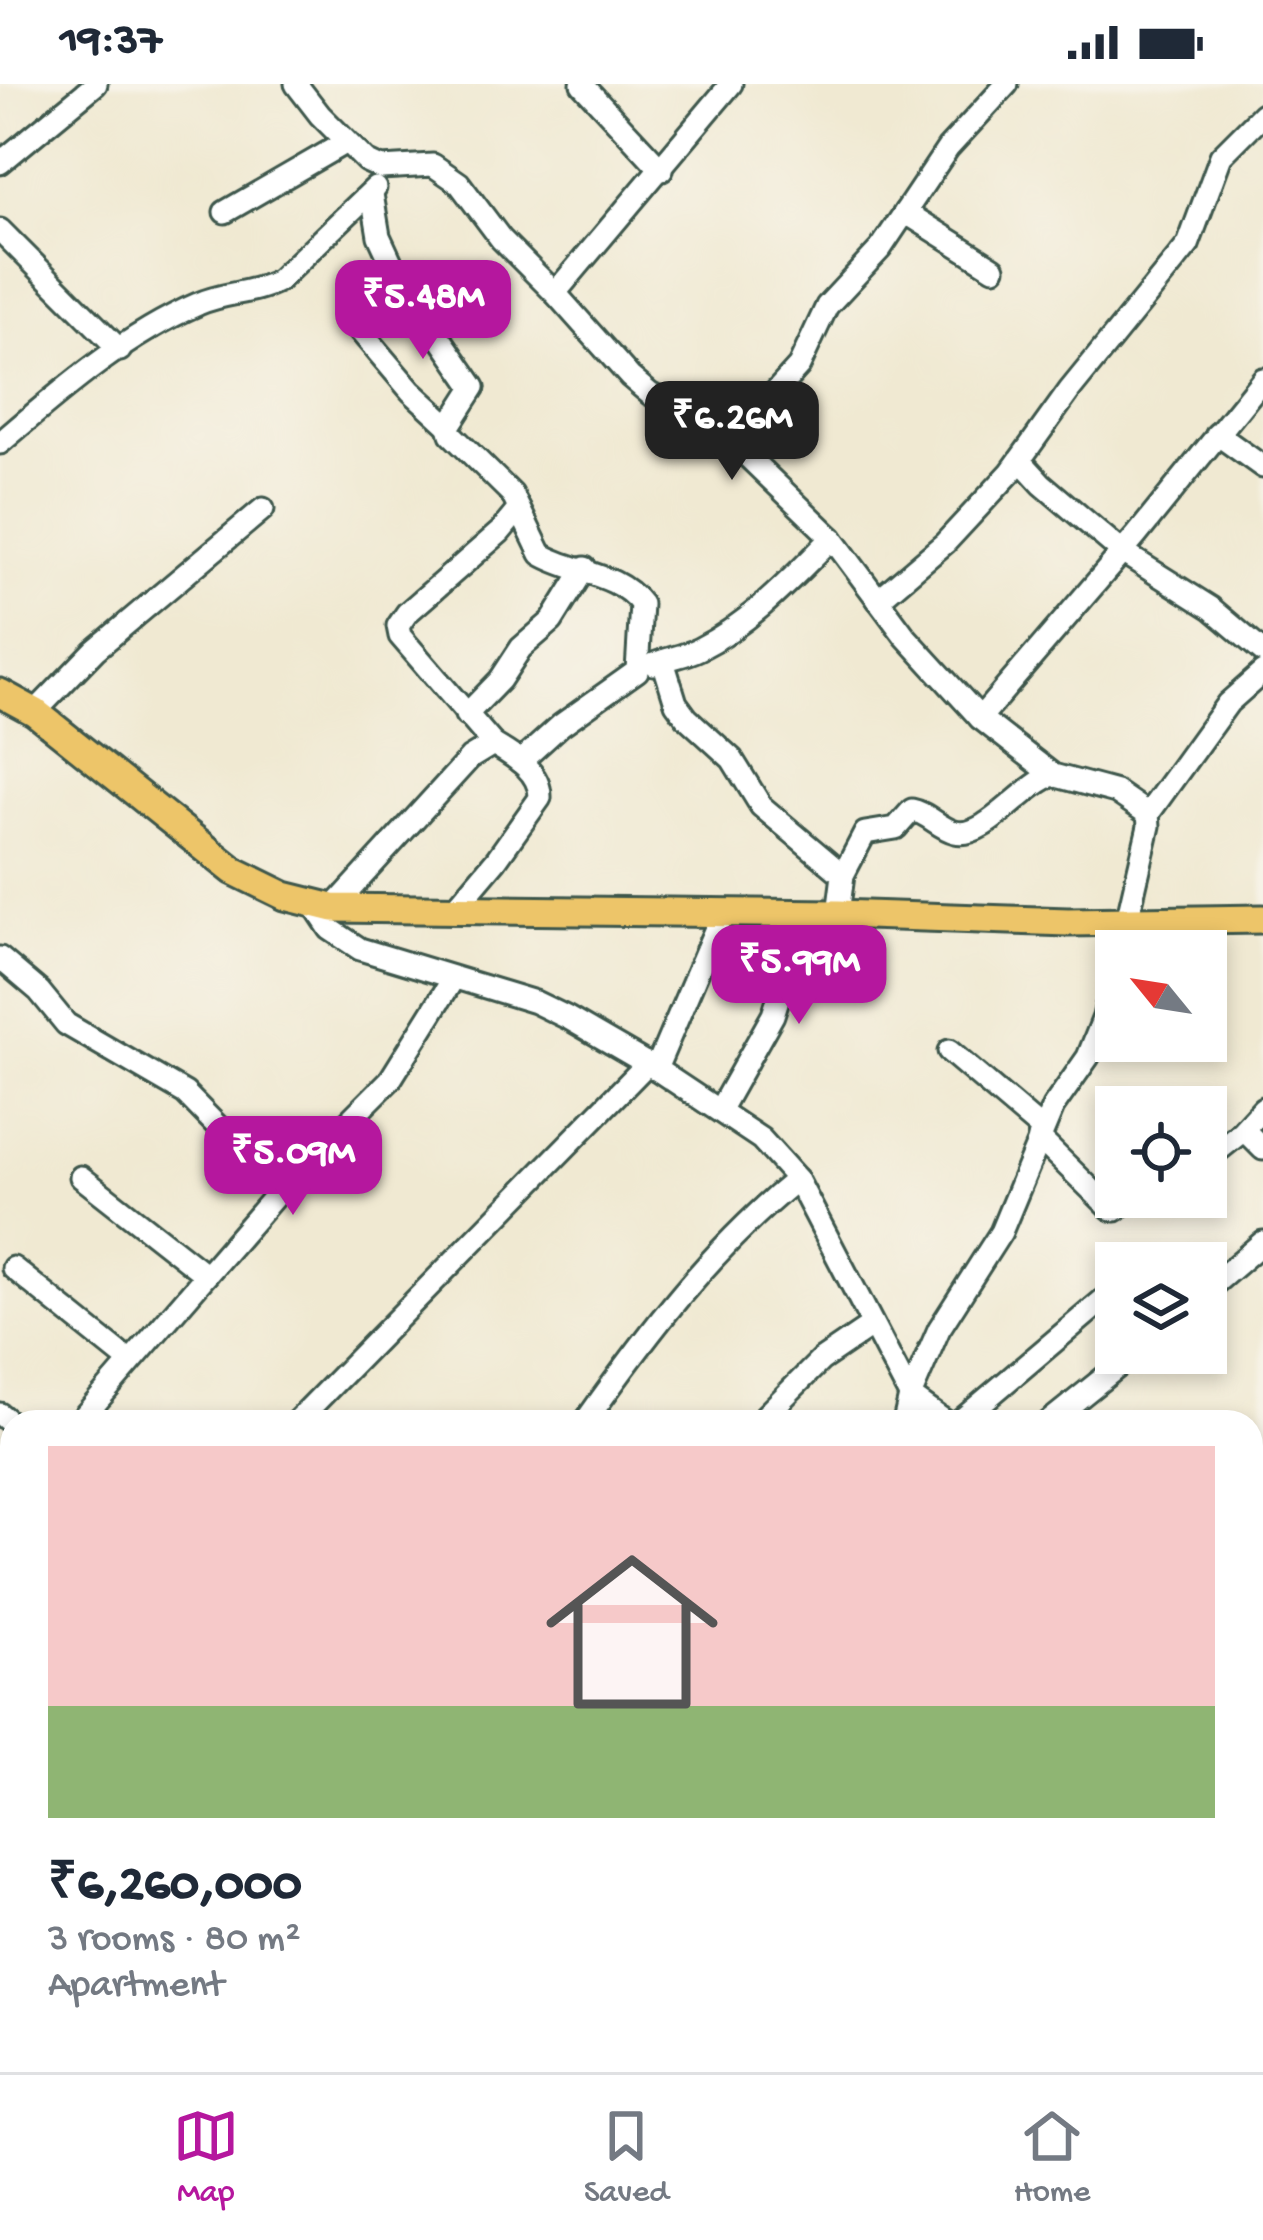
<!DOCTYPE html>
<meta charset="utf-8">
<style>
body{margin:0;font-family:"Gochi Hand",sans-serif;background:#f2f2f3;color:#1f2937;height:100vh;display:flex;flex-direction:column;font-size:45px;white-space:nowrap}
*{box-sizing:border-box;margin:0}
p{font-size:39px;color:#747a83}
.icon{flex:none;width:66px;height:66px;fill:none;stroke:currentColor;stroke-width:2;stroke-linecap:round;stroke-linejoin:round}
.map{position:relative;flex:1;overflow:hidden}
.side{position:absolute;left:0px;top:1326px;width:1263px;height:663px;display:flex;flex-direction:column;background:#fff;border-radius:36px 36px 0 0;box-shadow:0 6px 18px #0003}
.side>*{flex:none}
.needle{width:78px;rotate:300deg}
.buttons{position:absolute;left:1095px;top:846px;display:grid;gap:24px}
.buttons a{display:grid;place-items:center;width:132px;height:132px;border-radius:0px;background:#fff;box-shadow:0 6px 18px #0003;font-size:60px}
.price{position:absolute;translate:-50% -102px;padding:0 27px;border-radius:24px;background:#b5179e;color:#fff;font-size:39px;line-height:78px;filter:drop-shadow(0 3px 6px #0008)}
.price::after{content:'';position:absolute;left:50%;top:72px;width:36px;height:27px;margin-left:-18px;background:inherit;clip-path:polygon(0 0,100% 0,50% 100%)}
.price.on{background:#222;color:#fff}
ul{padding:0;list-style:none}
li{display:grid;align-content:center;gap:24px;height:636px;padding:0 48px}
li span{display:grid;place-items:center;height:372px;border-radius:0px;color:#555}
li>.icon{margin-inline-start:auto}
span .icon{width:216px;height:216px;fill:#fffc;stroke-width:1}
li b{font-size:51px}
.status{display:flex;justify-content:space-between;align-items:center;height:84px;padding:0 60px;background:#fff;direction:ltr}
.status svg{height:33px;fill:currentColor}
.menu{display:flex;justify-content:space-around;align-items:center;height:168px;border-top:3px solid #e0e1e3;background:#fff;font-size:33px;color:#747a83}
.menu a{display:grid;justify-items:center;gap:6px}
.menu .on{color:#b5179e}
.map>svg:first-child{display:block}
.water{fill:#5ea5d5;stroke:#3e7184;stroke-width:3}
.lines{fill:none;stroke-linecap:round;stroke-linejoin:round}
.minor-casing{stroke:#3e574c;stroke-width:27}
.major-casing{stroke:#3e574c;stroke-width:33}
.minor{stroke:#fff;stroke-width:21}
.major{stroke:#edc569;stroke-width:27}
</style>
<div class="status"><b>19:37</b><svg viewBox="0 0 49 12"><path d="M0 12V9h3v3zM5 12V6h3v6zM10 12V3h3v9zM15 12V0h3v12zM26 1h20v11H26zM47 4h2v5h-2z"/></svg></div>
<div class="map">
<svg width="1263" height="1988" viewBox="0 0 1263 1988">
<rect width="100%" height="100%" fill="#f7f3e8"/>
<filter id="ink" filterUnits="userSpaceOnUse"><feTurbulence type="fractalNoise" baseFrequency=".00833" numOctaves="2"/><feDisplacementMap in="SourceGraphic" scale="24" xChannelSelector="R" yChannelSelector="G"/><feConvolveMatrix kernelMatrix="1 2 1 2 8 2 1 2 1" color-interpolation-filters="sRGB"/></filter>
<filter id="wash" filterUnits="userSpaceOnUse"><feTurbulence type="fractalNoise" baseFrequency=".004" numOctaves="4" result="noise"/><feDisplacementMap in="SourceGraphic" scale="48" xChannelSelector="R" yChannelSelector="G"/><feGaussianBlur stdDeviation="2.7" result="paint"/><feColorMatrix in="noise" values="0 0 0 0 0 0 0 0 0 0 0 0 0 0 0 0 0 1.4 0 .05"/><feComposite in="paint" operator="in"/></filter>
<g filter="url(#wash)">
<rect width="100%" height="100%" fill="#f0e9d2"/>
<g class="water">
<path d="M 2,1685 L 12,1687 L 12,1805 L 0,1804 Z"/>
<path d="M 345,1977 L 403,1977 L 410,1988 L 344,1988 Z"/>
</g>
</g>
<g filter="url(#ink)">
<g class="lines">
<defs>
<g id="minor">
<path d="M 296,0 L 320,31 L 366,77 L 381,84 L 433,81 L 459,99 L 501,155 L 555,209 L 630,293 L 650,310 L 717,343 L 832,454 L 905,552 L 980,634 L 1053,691 L 1116,708 L 1148,730 L 1149,742 L 1120,867"/>
<path d="M 582,0 L 662,86"/>
<path d="M 0,79 L 96,0"/>
<path d="M 372,110 L 379,152 L 398,193 L 474,303 L 449,342 L 451,350 L 512,410 L 541,470 C 572,489 617,488 641,520 L 637,587 L 561,641 L 520,678"/>
<path d="M 225,128 L 346,58"/>
<path d="M 905,128 L 994,184"/>
<path d="M 0,146 L 120,266"/>
<path d="M 555,209 L 731,0"/>
<path d="M 361,248 L 411,307 L 449,342"/>
<path d="M 1217,350 L 1263,383"/>
<path d="M 732,356 L 799,282 L 827,222 L 881,164 L 948,64 L 1007,0"/>
<path d="M 0,359 C 61,307 124,252 198,220 C 224,208 253,210 278,197 L 375,104"/>
<path d="M 1020,376 L 1042,400 L 1122,468 L 1211,524 L 1263,568"/>
<path d="M 878,516 L 945,459 L 1011,388 L 1070,306 L 1188,161 L 1221,72 L 1263,30"/>
<path d="M 663,577 L 676,619 L 687,634 L 732,675 L 761,722 L 843,791"/>
<path d="M 654,580 C 669,574 685,572 699,565 C 751,539 792,494 832,454"/>
<path d="M 35,628 L 95,566 L 263,425"/>
<path d="M 466,631 L 500,596 L 521,564 L 552,537 L 585,484"/>
<path d="M 980,634 L 1136,452 L 1263,295"/>
<path d="M 493,660 L 400,552 L 398,542 L 407,529 L 500,448 L 519,425"/>
<path d="M 1148,730 L 1228,619 L 1263,588"/>
<path d="M 314,821 L 330,845 L 360,865 L 535,918 L 568,934 L 656,985 L 761,1055 L 797,1095 L 910,1312 L 946,1338"/>
<path d="M 333,824 L 470,674 L 493,660 C 513,672 541,687 540,714 L 496,776 L 453,827"/>
<path d="M 838,830 L 843,791 L 865,749 L 896,744 L 912,726 C 928,729 939,744 955,748 C 985,756 1023,701 1053,691"/>
<path d="M 0,874 L 39,907 L 66,940 L 185,1009 L 280,1106"/>
<path d="M 949,967 L 1042,1046"/>
<path d="M 656,985 L 722,830"/>
<path d="M 720,1025 L 773,931 L 805,830"/>
<path d="M 1240,1049 L 1263,1024"/>
<path d="M 1039,1054 L 1111,1125 L 1116,1126 L 1132,1113"/>
<path d="M 1206,1076 L 1240,1049 L 1248,1050 L 1263,1065"/>
<path d="M 81,1093 L 206,1191"/>
<path d="M 13,1184 L 130,1278"/>
<path d="M 1206,1207 L 1263,1158"/>
<path d="M 0,1330 L 12,1340"/>
<path d="M 79,1338 L 280,1106 L 390,996 L 453,895"/>
<path d="M 296,1338 L 648,979"/>
<path d="M 585,1338 C 648,1249 712,1164 797,1095"/>
<path d="M 759,1338 L 821,1276 L 871,1242"/>
<path d="M 904,1338 L 910,1312 L 939,1245 L 1001,1148 L 1053,1023 L 1088,973 L 1104,933 L 1116,883"/>
<path d="M 959,1338 L 1116,1205"/>
<path d="M 1049,1338 L 1135,1269"/>
<path d="M 1251,1438 L 1263,1430"/>
<path d="M 1251,1588 L 1263,1579"/>
<path d="M 1251,1684 L 1263,1697"/>
<path d="M 0,1958 L 12,1949"/>
<path d="M 327,1977 L 333,1988"/>
<path d="M 518,1977 L 528,1988"/>
<path d="M 992,1977 L 1002,1988"/>
<path d="M 1185,1977 L 1196,1988"/>
<path d="M 648,1988 L 654,1977"/>
<path d="M 944,1988 L 954,1977"/>
</g>
<path id="major" d="M 0,609 L 35,628 L 234,787 L 285,812 L 333,824 L 838,830 L 1068,838 L 1263,835"/>
</defs>
<use href="#minor" class="minor-casing"/>
<use href="#major" class="major-casing"/>
<use href="#minor" class="minor"/>
<use href="#major" class="major"/>
</g>
</g>
</svg>
<div class="buttons">
<a><svg class="needle" viewBox="-14 -14 28 28"><path d="M0-13l5 13h-10z" fill="#e53935"/><path d="M0 13l5-13h-10z" fill="#747a83"/></svg></a>
<a><svg class="icon" aria-label="locate" viewBox="0 0 24 24"><circle cx="12" cy="12" r="6"/><path d="M12 2v4M12 18v4M2 12h4M18 12h4"/></svg></a>
<a><svg class="icon" aria-label="layers" viewBox="0 0 24 24"><path d="M12 4l9 5-9 5-9-5zM3 14l9 5 9-5"/></svg></a>
</div>
<b class="price" style="left:423px;top:278px">₹5.48M</b>
<b class="price on" style="left:732px;top:399px">₹6.26M</b>
<b class="price" style="left:799px;top:943px">₹5.99M</b>
<b class="price" style="left:293px;top:1134px">₹5.09M</b>
<section class="side">
<ul>
<li><span style="background:linear-gradient(#f6c9c9 70%,#8fb573 0)"><svg class="icon" aria-label="home" viewBox="0 0 24 24"><path d="M3 11l9-7 9 7M6 9v11h12V9"/></svg></span><div><b>₹6,260,000</b><p>3 rooms · 80 m²</p><p>Apartment</p></div></li>
</ul>
</section>
</div>
<nav class="menu">
<a class="on"><svg class="icon" aria-label="map" viewBox="0 0 24 24"><path d="M3 6l6-2 6 2 6-2v14l-6 2-6-2-6 2zM9 4v14M15 6v14"/></svg>Map</a>
<a><svg class="icon" aria-label="saved" viewBox="0 0 24 24"><path d="M7 4h10v16l-5-4-5 4z"/></svg>Saved</a>
<a><svg class="icon" aria-label="home" viewBox="0 0 24 24"><path d="M3 11l9-7 9 7M6 9v11h12V9"/></svg>Home</a>
</nav>
